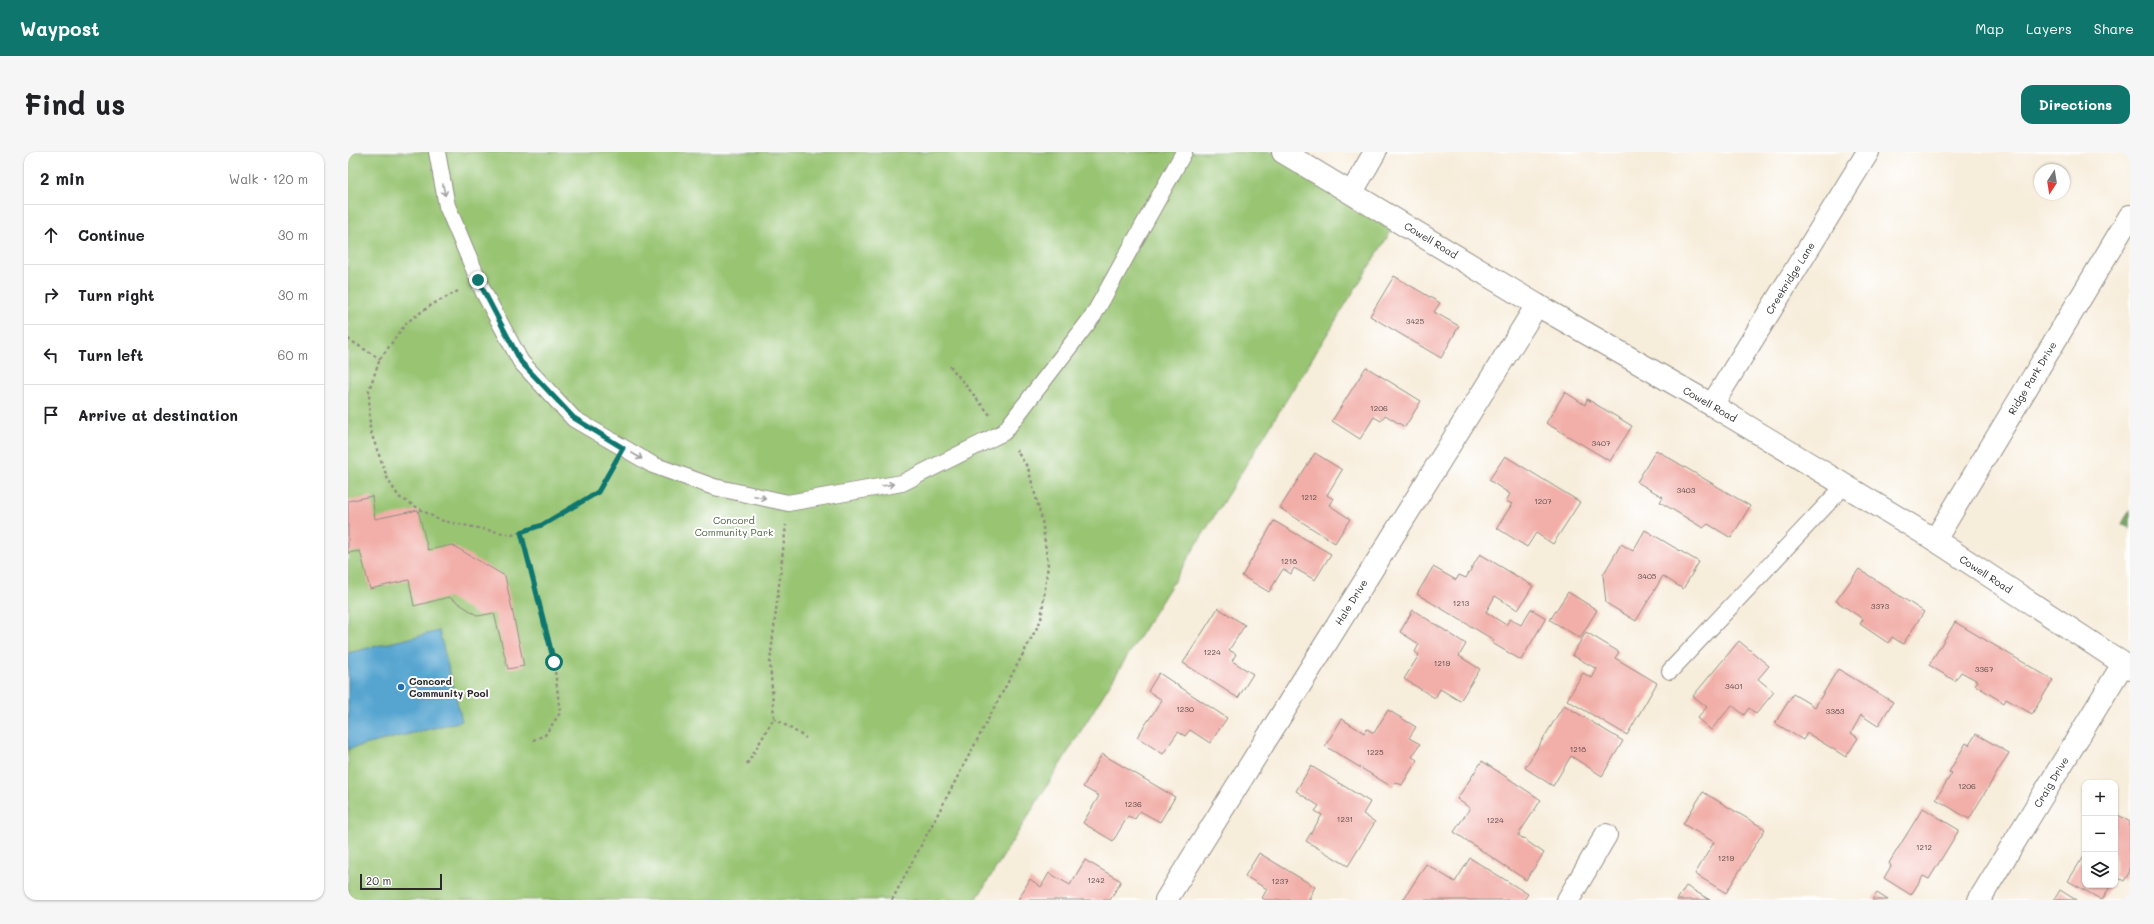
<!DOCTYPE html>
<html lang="en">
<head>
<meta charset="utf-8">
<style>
	body { margin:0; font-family:Mali,sans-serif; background:#f6f6f6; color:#202124 }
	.controls { position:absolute; right:12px; bottom:12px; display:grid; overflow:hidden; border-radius:8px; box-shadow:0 1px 3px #0004 }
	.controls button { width:36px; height:36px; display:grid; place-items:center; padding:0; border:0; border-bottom:1px solid #e0e0e0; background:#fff; color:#202124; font:20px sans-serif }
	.compass { position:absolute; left:1686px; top:12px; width:36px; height:36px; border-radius:50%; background:#fff; box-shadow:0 1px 3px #0004; rotate:192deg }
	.scale { position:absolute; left:12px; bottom:10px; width:82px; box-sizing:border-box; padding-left:4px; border:2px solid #2b2b2b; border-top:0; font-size:11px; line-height:14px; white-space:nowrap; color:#2b2b2b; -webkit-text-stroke:3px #fff; paint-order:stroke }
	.stop { position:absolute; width:12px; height:12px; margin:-9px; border:3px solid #0f766e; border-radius:50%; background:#fff }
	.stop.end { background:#0f766e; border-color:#fff; box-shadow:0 1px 4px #0008 }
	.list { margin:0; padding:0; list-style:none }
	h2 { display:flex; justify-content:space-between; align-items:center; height:52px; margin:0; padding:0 16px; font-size:17px }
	h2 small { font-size:13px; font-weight:400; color:#757577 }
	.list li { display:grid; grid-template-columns:26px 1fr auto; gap:12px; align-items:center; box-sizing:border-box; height:60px; padding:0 16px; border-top:1px solid #e0e0e0 }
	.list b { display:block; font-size:15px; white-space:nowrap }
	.list em { font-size:13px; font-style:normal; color:#757577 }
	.icon { flex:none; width:22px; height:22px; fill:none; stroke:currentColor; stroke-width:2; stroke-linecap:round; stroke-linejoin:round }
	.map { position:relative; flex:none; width:1782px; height:748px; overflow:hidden; border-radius:12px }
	header { display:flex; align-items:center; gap:24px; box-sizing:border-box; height:56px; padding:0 20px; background:#0f766e; color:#fff }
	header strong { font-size:19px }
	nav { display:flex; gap:22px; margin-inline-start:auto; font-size:14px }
	.intro { display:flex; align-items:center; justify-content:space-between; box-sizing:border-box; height:96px; padding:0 24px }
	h1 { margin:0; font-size:28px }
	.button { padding:10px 18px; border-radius:12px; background:#0f766e; color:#fff; font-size:14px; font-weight:700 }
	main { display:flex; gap:24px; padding:0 24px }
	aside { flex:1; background:#fff; border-radius:12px; box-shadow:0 1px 3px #0004 }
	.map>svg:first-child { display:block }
</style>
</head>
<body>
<header>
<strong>Waypost</strong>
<nav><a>Map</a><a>Layers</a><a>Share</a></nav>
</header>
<div class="intro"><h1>Find us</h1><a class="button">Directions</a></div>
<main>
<aside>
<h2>2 min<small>Walk · 120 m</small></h2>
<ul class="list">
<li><svg class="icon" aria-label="ahead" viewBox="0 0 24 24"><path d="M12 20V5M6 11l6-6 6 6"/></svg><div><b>Continue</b></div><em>30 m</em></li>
<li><svg class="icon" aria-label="right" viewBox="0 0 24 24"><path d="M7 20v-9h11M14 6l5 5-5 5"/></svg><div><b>Turn right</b></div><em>30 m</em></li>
<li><svg class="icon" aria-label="left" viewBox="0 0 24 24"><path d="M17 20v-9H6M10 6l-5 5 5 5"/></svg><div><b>Turn left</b></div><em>60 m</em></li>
<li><svg class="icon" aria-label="arrive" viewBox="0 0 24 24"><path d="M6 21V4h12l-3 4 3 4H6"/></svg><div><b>Arrive at destination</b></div></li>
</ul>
</aside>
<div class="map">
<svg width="1782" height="748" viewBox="0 0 1782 748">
	<rect width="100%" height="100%" fill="#fff"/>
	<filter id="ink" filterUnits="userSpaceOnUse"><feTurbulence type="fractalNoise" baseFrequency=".025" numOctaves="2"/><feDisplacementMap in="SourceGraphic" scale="8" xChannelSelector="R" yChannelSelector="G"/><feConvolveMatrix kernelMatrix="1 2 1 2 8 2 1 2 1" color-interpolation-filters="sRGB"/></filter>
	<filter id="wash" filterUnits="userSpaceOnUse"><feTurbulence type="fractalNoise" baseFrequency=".012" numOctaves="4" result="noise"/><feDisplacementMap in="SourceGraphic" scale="16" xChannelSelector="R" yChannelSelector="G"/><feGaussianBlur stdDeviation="0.9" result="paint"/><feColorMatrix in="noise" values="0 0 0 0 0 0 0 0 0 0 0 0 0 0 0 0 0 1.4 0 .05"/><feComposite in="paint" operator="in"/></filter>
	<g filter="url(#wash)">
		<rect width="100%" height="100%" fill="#f7eddb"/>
		<path fill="#99c573" stroke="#62784f" d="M 0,0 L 935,0 L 1050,68 L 628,748 L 0,748 Z"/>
		<path fill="#7aaa65" stroke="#526a48" d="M 1782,357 L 1782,376 L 1774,372 Z"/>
		<path fill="#57a5d0" stroke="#41687e" d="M 91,479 L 114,569 L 0,597 L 0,501 Z"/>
		<g id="blocks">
			<g fill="#f2afa9">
				<path d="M 1046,124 L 1092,151 L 1086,160 L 1111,174 L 1093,206 L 1022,164 Z"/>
				<path d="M 1018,215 L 1073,249 L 1057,275 L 1037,263 L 1033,269 L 1026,265 L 1012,287 L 984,269 Z"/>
				<path d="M 1217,240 L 1237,253 L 1239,247 L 1284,274 L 1262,309 L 1198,271 Z"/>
				<path d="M 1308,298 L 1402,354 L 1383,386 L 1360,372 L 1355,376 L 1312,350 L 1315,345 L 1289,330 Z"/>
				<path d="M 967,301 L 994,318 L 979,343 L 985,347 L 981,353 L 1002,367 L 987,391 L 932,356 Z"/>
				<path d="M 1157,304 L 1232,350 L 1205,392 L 1188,381 L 1179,395 L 1149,376 L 1164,352 L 1158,349 L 1162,342 L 1141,328 Z"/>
				<path d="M 24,344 L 27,367 L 70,358 L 80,398 L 104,393 L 157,424 L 176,514 L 160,517 L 146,461 L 130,464 L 101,445 L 66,454 L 61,428 L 22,437 L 12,399 L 0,401 L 0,349 Z"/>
				<path d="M 926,369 L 983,402 L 967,428 L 946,416 L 943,422 L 935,417 L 921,440 L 894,424 Z"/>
				<path d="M 1297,378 L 1351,410 L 1335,437 L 1315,424 L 1288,469 L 1258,451 L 1255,423 L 1273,392 L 1285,399 Z"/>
				<path d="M 1132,402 L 1185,434 L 1170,458 L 1147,444 L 1138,460 L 1158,473 L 1162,467 L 1173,473 L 1183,457 L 1198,466 L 1173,508 L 1144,491 L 1146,488 L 1069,442 L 1085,415 L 1108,428 L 1111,423 L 1118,426 Z"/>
				<path d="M 1511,417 L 1576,460 L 1555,492 L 1544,485 L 1540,491 L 1512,472 L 1515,467 L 1488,449 Z"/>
				<path d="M 1220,440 L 1249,458 L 1232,486 L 1202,468 Z"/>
				<path d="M 870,456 L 897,473 L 881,498 L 888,502 L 884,509 L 905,522 L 890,546 L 835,511 Z"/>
				<path d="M 1065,458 L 1118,492 L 1111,504 L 1132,517 L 1112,549 L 1092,537 L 1087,546 L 1056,527 L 1071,503 L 1067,500 L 1071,492 L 1052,480 Z"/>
				<path d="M 1607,470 L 1705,528 L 1684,562 L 1658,547 L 1656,551 L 1627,533 L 1630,529 L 1613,520 L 1607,529 L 1581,513 Z"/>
				<path d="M 1238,480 L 1271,500 L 1267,506 L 1309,531 L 1279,583 L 1219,548 L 1235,521 L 1244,526 L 1249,517 L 1224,503 Z"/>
				<path d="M 1391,489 L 1421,514 L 1410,527 L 1426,540 L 1408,562 L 1401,556 L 1396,563 L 1384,553 L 1363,578 L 1349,566 L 1359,555 L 1345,544 Z"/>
				<path d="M 1490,517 L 1545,550 L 1530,574 L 1513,563 L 1503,581 L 1510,586 L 1498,605 L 1459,581 L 1455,588 L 1427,571 L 1445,542 L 1467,555 Z"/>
				<path d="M 811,521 L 879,566 L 862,591 L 842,578 L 837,584 L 830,580 L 815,602 L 789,585 L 814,548 L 800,539 Z"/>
				<path d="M 1216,553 L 1275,589 L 1254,624 L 1223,604 L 1205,634 L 1177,616 Z"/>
				<path d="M 1040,558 L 1068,575 L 1061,586 L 1072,592 L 1064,605 L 1069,608 L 1054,633 L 1047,630 L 1044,635 L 977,594 L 994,567 L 1016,581 L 1019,577 L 1026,581 Z"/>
				<path d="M 1628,582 L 1661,601 L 1621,667 L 1588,647 L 1604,621 L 1601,620 L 1618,591 L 1621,593 Z"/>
				<path d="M 754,602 L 827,645 L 812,670 L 792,659 L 787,667 L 780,664 L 765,689 L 735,671 L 751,644 L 735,635 Z"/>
				<path d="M 1134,609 L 1193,648 L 1170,683 L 1196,701 L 1178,728 L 1106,680 L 1122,656 L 1109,647 Z"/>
				<path d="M 963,614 L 1022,650 L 1015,662 L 1027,670 L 1000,714 L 958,689 L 974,663 L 967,659 L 971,654 L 948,639 Z"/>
				<path d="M 1355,640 L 1417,677 L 1378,741 L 1347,722 L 1366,690 L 1335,672 Z"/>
				<path d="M 1575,656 L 1611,678 L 1581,727 L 1575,724 L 1563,743 L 1536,726 L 1543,714 L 1541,711 Z"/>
				<path d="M 1767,661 L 1782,670 L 1782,719 L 1776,729 L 1767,724 Z"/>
				<path d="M 911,701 L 967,735 L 961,746 L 964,748 L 918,748 L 914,746 L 919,737 L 897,724 Z"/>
				<path d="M 1737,702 L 1737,733 L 1763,733 L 1754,748 L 1720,729 Z"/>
				<path d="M 1122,706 L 1180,742 L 1176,748 L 1055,748 L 1078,712 L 1107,730 Z"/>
				<path d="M 737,708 L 773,729 L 762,748 L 670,748 L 682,727 L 693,735 L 701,721 L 722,733 Z"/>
				<path d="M 1338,734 L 1362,748 L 1329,748 Z"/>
				<path d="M 1712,738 L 1728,748 L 1706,748 Z"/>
				<path d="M 1529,741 L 1540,748 L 1524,748 Z"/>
			</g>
		</g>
	</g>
	<g filter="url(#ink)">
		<use href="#blocks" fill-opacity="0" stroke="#918c83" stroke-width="1"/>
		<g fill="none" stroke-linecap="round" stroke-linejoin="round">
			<defs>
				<g id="service">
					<path d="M 89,0 L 99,54 L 136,141 L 173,210 L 226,267 L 305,313 L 366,335 L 440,351 L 554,331 L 656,280 L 745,164 L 836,0"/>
					<path d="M 1322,519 L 1497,333"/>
				</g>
				<g id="minor">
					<path d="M 1004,40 L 1027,0"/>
					<path d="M 1364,253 L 1520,0"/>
					<path d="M 1587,388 L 1782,64"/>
					<path d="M 818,748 L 1189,153"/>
					<path d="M 1220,748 L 1258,683"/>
					<path d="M 1631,748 L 1775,512"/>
				</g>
				<path id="tertiary" d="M 935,0 L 1189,153 L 1364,253 L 1587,388 L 1782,516"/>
			</defs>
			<use href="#service" stroke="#918c83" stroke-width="18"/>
			<use href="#minor" stroke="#918c83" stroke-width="24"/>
			<use href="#tertiary" stroke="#918c83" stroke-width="24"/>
			<g stroke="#918c83" stroke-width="2.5" stroke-dasharray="3 3" stroke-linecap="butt">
				<path d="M 110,139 L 85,152 L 59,170 L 32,207 L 21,238 L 22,278 L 40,328 L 51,345 L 91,368 L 164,383 L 194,373 L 250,340 L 265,314"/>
				<path d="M 0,187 L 32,207"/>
				<path d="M 602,214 L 642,263"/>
				<path d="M 173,380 L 206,510 L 212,561 L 197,583 L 183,589"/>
				<path d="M 426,566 L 458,586"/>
				<path d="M 399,612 L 426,566 L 422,510 L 438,373"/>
				<path d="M 544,748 L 693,468 L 700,413 L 694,368 L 680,316 L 668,298"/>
			</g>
			<use href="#service" stroke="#fff" stroke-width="16"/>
			<use href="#minor" stroke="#fff" stroke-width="22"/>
			<use href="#tertiary" stroke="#fff" stroke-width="22"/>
		</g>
		<defs><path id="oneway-shaft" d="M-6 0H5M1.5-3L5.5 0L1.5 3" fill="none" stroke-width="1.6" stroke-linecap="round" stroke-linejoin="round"/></defs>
		<g stroke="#a0a0a0">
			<use href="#oneway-shaft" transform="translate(96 38) rotate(79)"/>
			<use href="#oneway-shaft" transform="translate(289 304) rotate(30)"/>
			<use href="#oneway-shaft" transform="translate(540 333) rotate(-10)"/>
			<use href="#oneway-shaft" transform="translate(412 345) rotate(12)"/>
		</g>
	</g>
	<g fill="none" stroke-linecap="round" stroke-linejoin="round" filter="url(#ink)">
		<path stroke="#0f766e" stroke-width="5" d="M 130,128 L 173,210 L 226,266 L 275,296 L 250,340 L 194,373 L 173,380 L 206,510"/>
	</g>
	<circle fill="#1f6fb2" stroke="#fff" stroke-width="1.5" cx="53" cy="535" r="4"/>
	<g text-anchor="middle" stroke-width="4" stroke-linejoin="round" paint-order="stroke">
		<g font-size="8" fill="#5d4c4a">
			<text x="1067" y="172">3425</text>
			<text x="1031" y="259">1206</text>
			<text x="1253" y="294">3407</text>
			<text x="1338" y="341">3403</text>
			<text x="961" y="348">1212</text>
			<text x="1195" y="352">1207</text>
			<text x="941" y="412">1218</text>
			<text x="1299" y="427">3405</text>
			<text x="1113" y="454">1213</text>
			<text x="1532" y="457">3373</text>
			<text x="864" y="503">1224</text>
			<text x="1094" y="514">1219</text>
			<text x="1636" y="520">3367</text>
			<text x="1386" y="537">3401</text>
			<text x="837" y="560">1230</text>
			<text x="1487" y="562">3383</text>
			<text x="1230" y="600">1218</text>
			<text x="1027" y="603">1225</text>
			<text x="1619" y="637">1206</text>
			<text x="785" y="655">1236</text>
			<text x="997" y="670">1231</text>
			<text x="1147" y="671">1224</text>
			<text x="1576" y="698">1212</text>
			<text x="1378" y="709">1219</text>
			<text x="748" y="731">1242</text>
			<text x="932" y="732">1237</text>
		</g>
		<g font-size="10" fill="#2b2b2b" stroke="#fff">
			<text transform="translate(1083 88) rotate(31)" y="4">Cowell Road</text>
			<text transform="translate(1442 126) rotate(-58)" y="4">Creekridge Lane</text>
			<text transform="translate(1684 226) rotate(-59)" y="4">Ridge Park Drive</text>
			<text transform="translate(1362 252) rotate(30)" y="4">Cowell Road</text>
			<text transform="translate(1638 422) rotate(33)" y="4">Cowell Road</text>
			<text transform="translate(1003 450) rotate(-58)" y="4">Hale Drive</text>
			<text transform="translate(1703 630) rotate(-59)" y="4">Craig Drive</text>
		</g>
		<g font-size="10" fill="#526144" stroke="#fff">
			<text x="386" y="372">Concord<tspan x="386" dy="12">Community Park</tspan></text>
		</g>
		<g font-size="10" font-weight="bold" fill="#2b2b2b" stroke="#fff" text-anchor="start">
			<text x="61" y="533">Concord<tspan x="61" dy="12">Community Pool</tspan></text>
		</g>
	</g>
</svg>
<div class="controls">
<button>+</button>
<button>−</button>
<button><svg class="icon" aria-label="layers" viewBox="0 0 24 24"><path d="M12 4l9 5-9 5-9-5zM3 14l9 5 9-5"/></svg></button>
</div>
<svg class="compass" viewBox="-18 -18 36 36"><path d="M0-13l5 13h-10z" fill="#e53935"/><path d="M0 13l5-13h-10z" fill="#757577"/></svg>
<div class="scale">20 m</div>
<div class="stop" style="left:206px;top:510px"></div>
<div class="stop end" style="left:130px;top:128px"></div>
</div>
</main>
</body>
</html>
